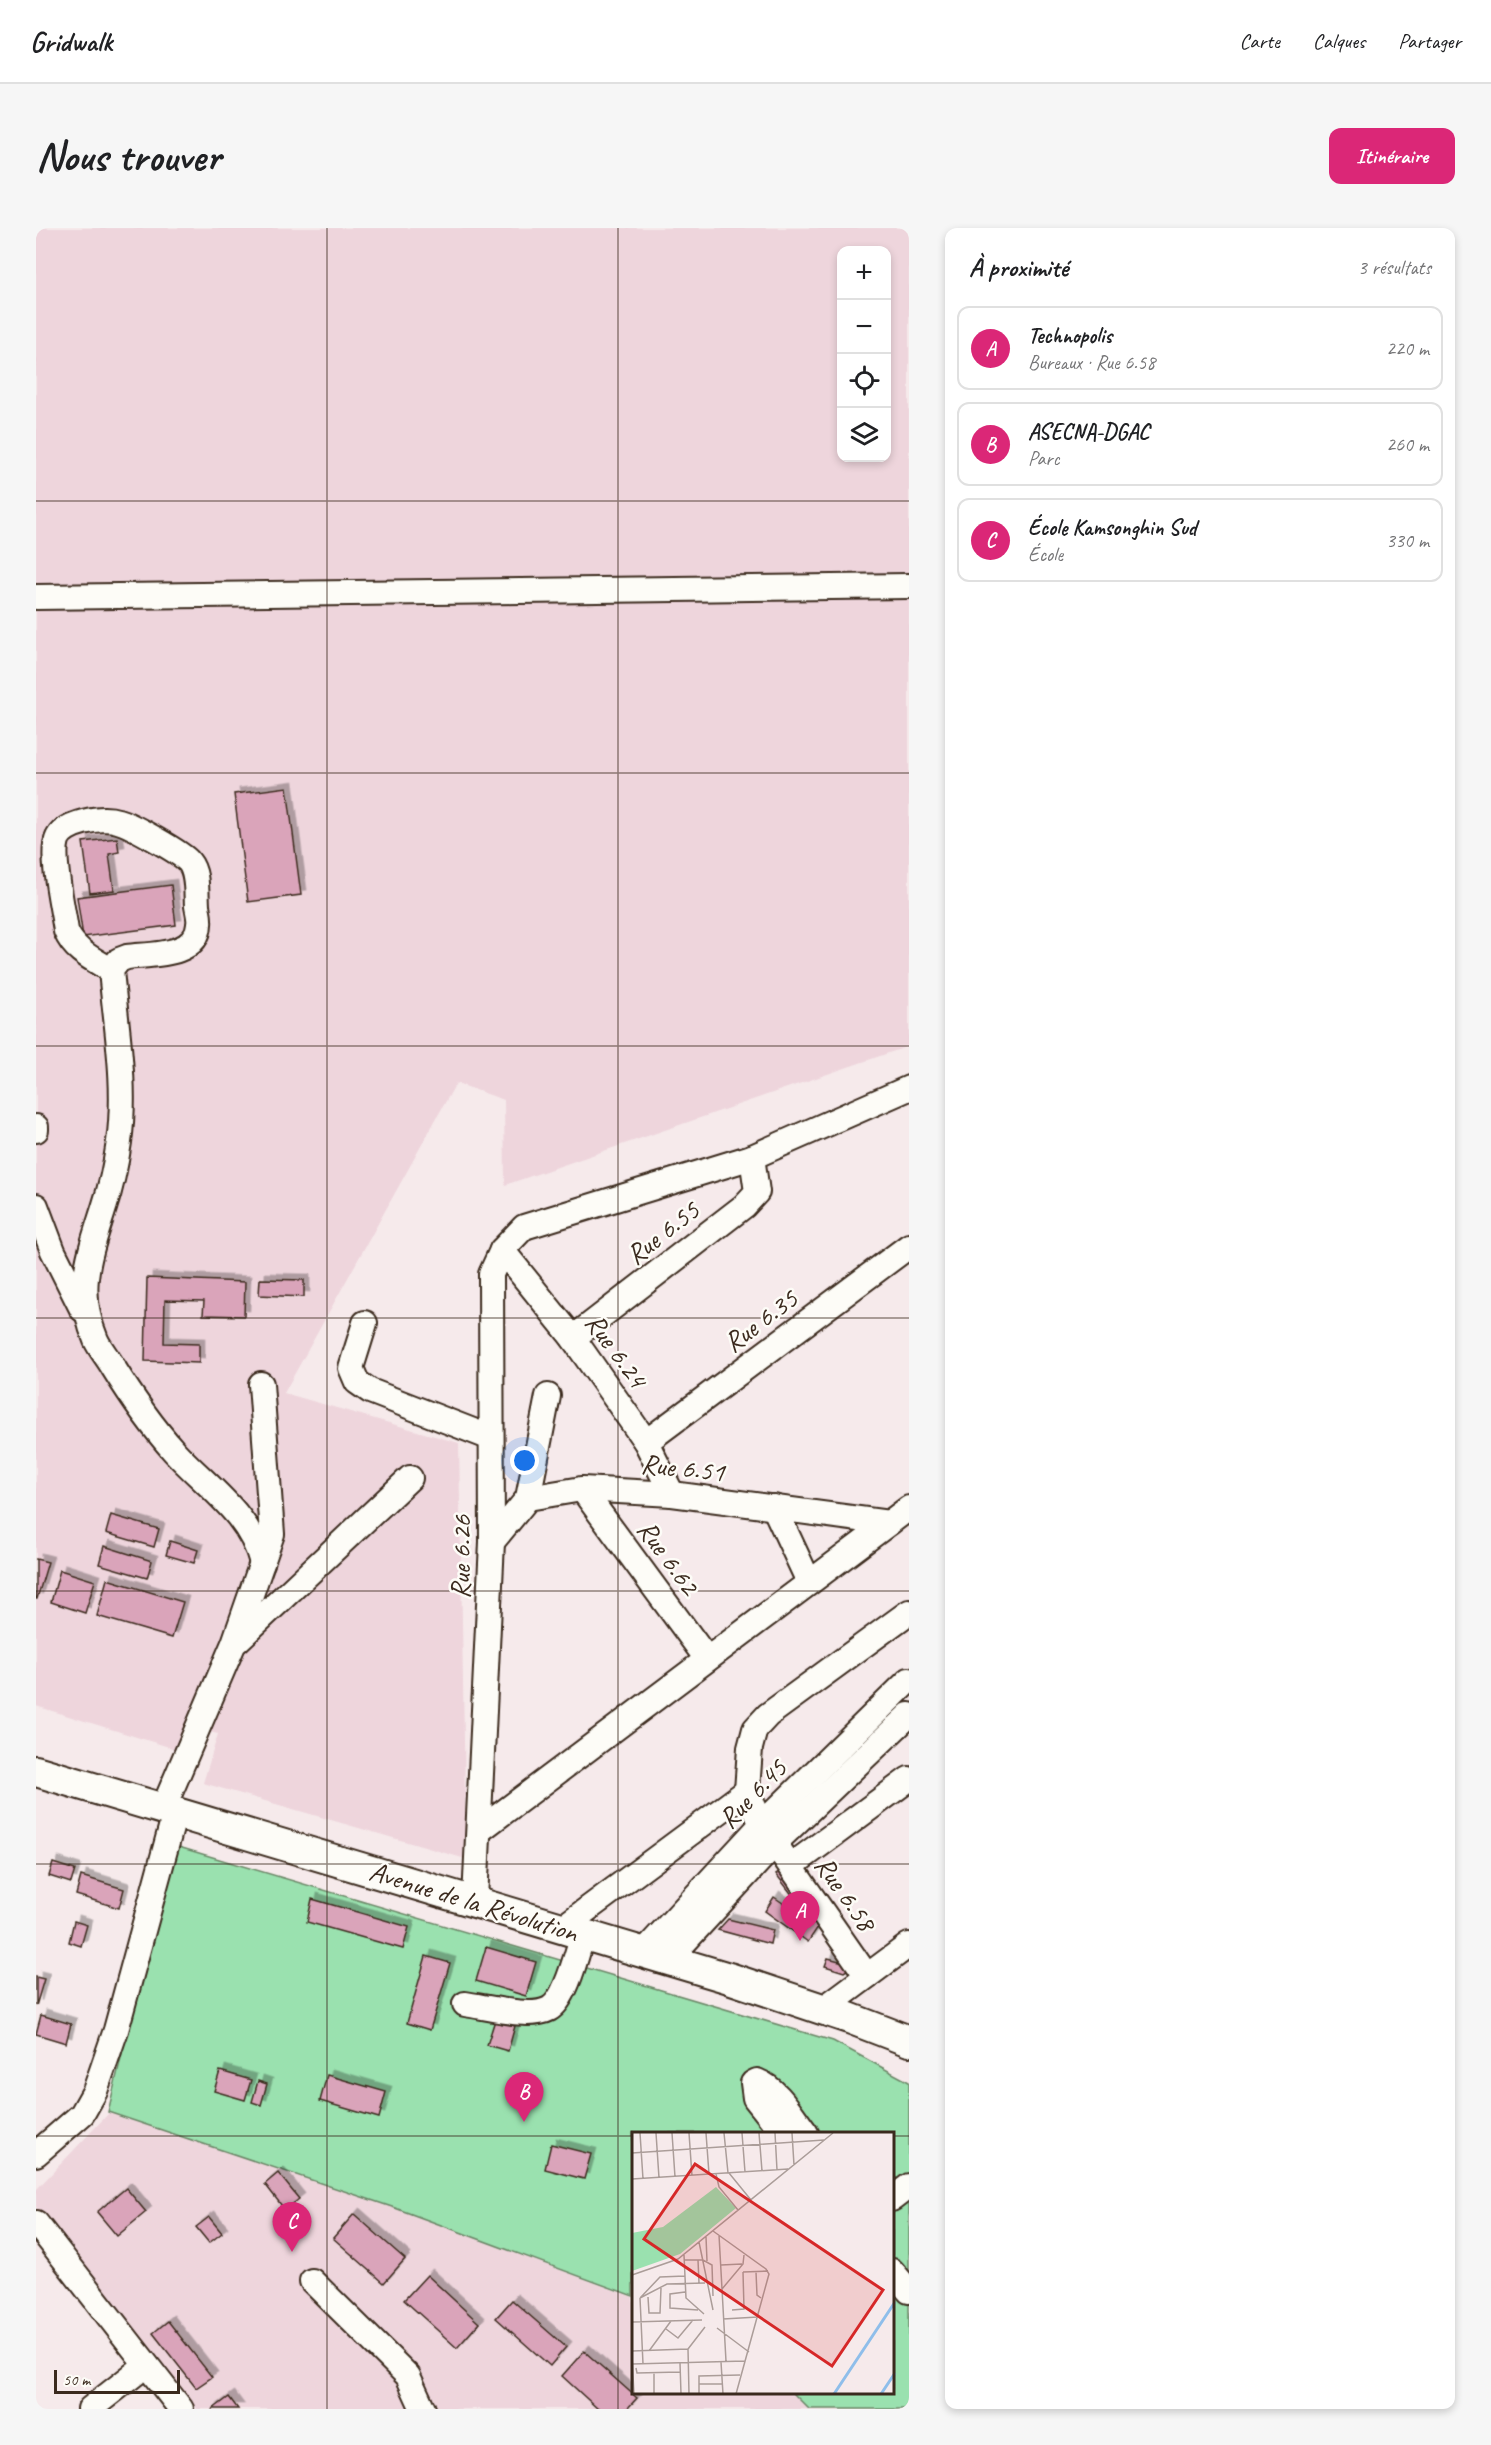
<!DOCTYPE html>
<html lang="fr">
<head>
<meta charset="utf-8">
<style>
	body { margin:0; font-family:Caveat,sans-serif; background:#f6f6f6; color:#202124 }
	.controls { position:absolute; right:18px; top:18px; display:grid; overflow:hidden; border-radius:12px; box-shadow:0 3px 9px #0003 }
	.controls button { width:54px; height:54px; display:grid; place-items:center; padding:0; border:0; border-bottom:2px solid #e0e0e0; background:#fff; color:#202124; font:30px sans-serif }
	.scale { position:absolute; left:18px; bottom:15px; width:126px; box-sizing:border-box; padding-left:6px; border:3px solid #3b2a1e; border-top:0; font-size:16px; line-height:21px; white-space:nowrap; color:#3b2a1e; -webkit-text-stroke:4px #fdfcf7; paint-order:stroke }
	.you { position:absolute; left:489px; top:1233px; width:21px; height:21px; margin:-15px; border:4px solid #fff; border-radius:50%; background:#1a73e8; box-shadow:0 0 0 9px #1a73e833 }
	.badge { display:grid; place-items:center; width:39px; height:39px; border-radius:50%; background:#db2777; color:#fff; font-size:20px; font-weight:700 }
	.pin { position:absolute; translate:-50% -50px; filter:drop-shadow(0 2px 3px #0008) }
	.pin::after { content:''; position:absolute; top:32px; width:21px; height:18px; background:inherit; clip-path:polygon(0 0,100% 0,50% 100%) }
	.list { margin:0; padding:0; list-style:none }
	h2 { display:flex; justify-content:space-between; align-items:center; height:78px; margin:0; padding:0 24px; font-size:26px }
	h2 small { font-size:20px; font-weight:400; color:#757577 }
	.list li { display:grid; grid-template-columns:39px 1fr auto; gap:18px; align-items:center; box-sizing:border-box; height:84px; margin:0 12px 12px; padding:0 12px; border:2px solid #e0e0e0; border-radius:12px }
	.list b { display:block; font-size:22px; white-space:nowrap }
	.list p { margin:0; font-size:20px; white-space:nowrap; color:#757577 }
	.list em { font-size:20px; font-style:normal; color:#757577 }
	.icon { flex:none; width:33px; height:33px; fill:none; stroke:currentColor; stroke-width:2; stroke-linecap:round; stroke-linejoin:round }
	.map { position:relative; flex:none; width:873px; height:2181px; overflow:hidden; border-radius:12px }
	header { display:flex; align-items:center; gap:36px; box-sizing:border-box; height:84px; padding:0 30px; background:#fff; border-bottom:2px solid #e0e0e0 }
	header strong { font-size:28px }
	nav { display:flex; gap:33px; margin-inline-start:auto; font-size:21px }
	.intro { display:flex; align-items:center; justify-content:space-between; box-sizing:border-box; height:144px; padding:0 36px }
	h1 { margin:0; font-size:42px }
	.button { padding:15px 27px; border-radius:12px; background:#db2777; color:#fff; font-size:21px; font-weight:700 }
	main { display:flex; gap:36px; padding:0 36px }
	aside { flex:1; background:#fff; border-radius:12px; box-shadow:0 3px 9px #0003 }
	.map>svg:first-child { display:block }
</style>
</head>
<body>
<header>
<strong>Gridwalk</strong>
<nav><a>Carte</a><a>Calques</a><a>Partager</a></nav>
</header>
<div class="intro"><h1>Nous trouver</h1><a class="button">Itinéraire</a></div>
<main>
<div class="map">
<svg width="873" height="2181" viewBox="0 0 873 2181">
	<defs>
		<filter id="shadow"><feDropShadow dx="5.5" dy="-5.5" stdDeviation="0" flood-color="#0004"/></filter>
	</defs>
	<rect width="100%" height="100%" fill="#f6eaeb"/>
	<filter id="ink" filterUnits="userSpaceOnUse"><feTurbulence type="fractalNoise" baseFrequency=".0167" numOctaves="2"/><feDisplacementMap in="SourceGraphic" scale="12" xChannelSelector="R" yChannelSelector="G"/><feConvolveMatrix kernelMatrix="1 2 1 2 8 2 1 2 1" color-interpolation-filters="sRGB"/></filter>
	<g filter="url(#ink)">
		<g fill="#eed5dc" fill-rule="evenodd">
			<path d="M 0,0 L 873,0 L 873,818 L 469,957 L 468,872 L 420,855 L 248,1165 L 423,1215 L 430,1631 L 167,1555 L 182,1506 L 157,1500 L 146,1523 L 0,1478 ZM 806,22 L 850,22 L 850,230 L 806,230 Z"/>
			<path d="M 74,1884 L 357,1979 L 597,2069 L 597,2164 L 759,2165 L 774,2181 L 161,2181 L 0,1979 L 0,1962 Z"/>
		</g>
		<path fill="#9ae1af" stroke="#6a8666" stroke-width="1.5" d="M 136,1617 L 797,1813 L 873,1854 L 873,2181 L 773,2181 L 757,2165 L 856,2164 L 856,1905 L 597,1905 L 597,2068 L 359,1980 L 72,1884 Z"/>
		<g fill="#daa4ba" stroke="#3b2a1e" stroke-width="1.5" filter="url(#shadow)">
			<path d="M 251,559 L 265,667 L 212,674 L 198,566 Z"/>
			<path d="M 81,610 L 83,624 L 73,626 L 78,662 L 54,665 L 47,614 Z"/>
			<path d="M 135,657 L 140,697 L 47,709 L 41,669 Z"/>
			<path d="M 111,1050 L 209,1054 L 208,1088 L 167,1087 L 168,1073 L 129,1072 L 128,1115 L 163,1116 L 163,1135 L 109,1133 Z"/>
			<path d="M 224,1051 L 268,1052 L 268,1069 L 223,1067 Z"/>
			<path d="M 75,1287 L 123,1301 L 118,1319 L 70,1305 Z"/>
			<path d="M 134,1313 L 162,1322 L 158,1335 L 130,1327 Z"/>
			<path d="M 68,1318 L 116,1333 L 111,1350 L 63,1336 Z"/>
			<path d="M 0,1331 L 12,1334 L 1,1371 L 0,1371 Z"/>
			<path d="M 24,1342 L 59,1353 L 49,1385 L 15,1374 Z"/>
			<path d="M 71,1351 L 147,1374 L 136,1410 L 61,1388 Z"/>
			<path d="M 17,1635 L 39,1642 L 35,1655 L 13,1648 Z"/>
			<path d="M 747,1641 L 778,1681 L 771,1686 L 740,1646 Z"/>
			<path d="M 45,1648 L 88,1661 L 83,1680 L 40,1667 Z"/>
			<path d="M 738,1669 L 782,1699 L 772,1714 L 729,1683 Z"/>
			<path d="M 276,1671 L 373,1699 L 367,1721 L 271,1694 Z"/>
			<path d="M 692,1691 L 737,1702 L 734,1716 L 682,1702 Z"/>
			<path d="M 38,1693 L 51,1697 L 45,1718 L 33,1714 Z"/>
			<path d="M 450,1719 L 500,1734 L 490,1768 L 440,1753 Z"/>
			<path d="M 390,1728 L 414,1735 L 394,1802 L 371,1795 Z"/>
			<path d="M 792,1730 L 819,1737 L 808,1744 L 789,1738 Z"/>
			<path d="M 0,1749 L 8,1751 L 0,1778 Z"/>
			<path d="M 5,1787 L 35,1796 L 30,1815 L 0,1806 Z"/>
			<path d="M 459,1792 L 479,1798 L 472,1823 L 451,1817 Z"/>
			<path d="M 184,1843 L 215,1852 L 209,1872 L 178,1863 Z"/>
			<path d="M 291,1847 L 350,1864 L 343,1890 L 284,1873 Z"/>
			<path d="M 222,1853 L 231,1856 L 225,1877 L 216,1874 Z"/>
			<path d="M 515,1916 L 555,1926 L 548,1951 L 509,1941 Z"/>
			<path d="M 242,1945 L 263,1971 L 249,1982 L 229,1956 Z"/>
			<path d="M 90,1960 L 110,1984 L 81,2008 L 61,1984 Z"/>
			<path d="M 318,1986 L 369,2031 L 348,2055 L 297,2010 Z"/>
			<path d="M 173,1989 L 186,2005 L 173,2015 L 160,1999 Z"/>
			<path d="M 391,2047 L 443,2095 L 421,2120 L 368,2072 Z"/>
			<path d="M 476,2072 L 530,2119 L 514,2138 L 460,2090 Z"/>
			<path d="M 132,2093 L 176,2149 L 160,2160 L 117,2105 Z"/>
			<path d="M 548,2123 L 601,2170 L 591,2181 L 562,2181 L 526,2148 Z"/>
			<path d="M 193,2169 L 202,2181 L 177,2181 Z"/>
		</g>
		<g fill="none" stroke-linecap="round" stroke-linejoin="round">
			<defs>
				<g id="minor">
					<path d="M 0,369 L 873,358"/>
					<path d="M 75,742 L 83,732 L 91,729 C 114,726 162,729 163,696 C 164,691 162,684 161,678 C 160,664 162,645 153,634 C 146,625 94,596 82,593 C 66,588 27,594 21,612 C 15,631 27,681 30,703 C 38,723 57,731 75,742 C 80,799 91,857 83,914 C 80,935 75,959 68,980 C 53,1028 39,1062 60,1112 C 64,1121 72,1130 77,1139 C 95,1168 115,1197 138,1223 C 171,1259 214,1286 226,1335"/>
					<path d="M 0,899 L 0,902"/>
					<path d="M 0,978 L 17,1023 L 46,1081"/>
					<path d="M 466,1022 L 537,1110 L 610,1214 L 636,1266"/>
					<path d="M 329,1095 L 315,1140 L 321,1154 L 334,1163 L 455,1210"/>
					<path d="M 537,1110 L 708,978 L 721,964 L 716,929"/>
					<path d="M 610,1214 L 873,1018"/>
					<path d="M 546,1261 L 671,1431"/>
					<path d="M 492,1270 L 512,1168"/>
					<path d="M 738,1279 L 773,1354"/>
					<path d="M 456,1314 L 492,1270 L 546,1261 L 636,1266 L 853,1295"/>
					<path d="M 202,1412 L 374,1250"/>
					<path d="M 127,1581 L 198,1415 L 236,1306 L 225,1156"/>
					<path d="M 444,1602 L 873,1280"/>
					<path d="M 755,1638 L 873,1551"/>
					<path d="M 439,1672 L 456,1314 L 455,1046 L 466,1022 L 488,999 L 716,929 L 873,860"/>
					<path d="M 526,1700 L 711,1563"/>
					<path d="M 607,1725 L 728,1594 L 873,1452"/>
					<path d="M 632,1732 L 746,1608 L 873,1487"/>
					<path d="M 831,1748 L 726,1597 L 711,1563 L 714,1520 L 719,1501 L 732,1487 L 873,1384"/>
					<path d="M 429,1776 C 451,1779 494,1791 513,1781 C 530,1772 541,1725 547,1706"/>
					<path d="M 787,1781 L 873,1717"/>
					<path d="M 747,1905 L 719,1870 L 717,1855 L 721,1853 C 742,1861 756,1887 770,1905"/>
					<path d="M 0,1926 L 46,1886 L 59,1863 L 80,1802 L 139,1585"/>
					<path d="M 856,1971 L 873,1958"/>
					<path d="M 0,1995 L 145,2181"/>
					<path d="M 856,2043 L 873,2063"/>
					<path d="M 276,2053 L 372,2148 L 387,2181"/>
					<path d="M 54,2181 L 110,2137"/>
				</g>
				<path id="major" d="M 0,1543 L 693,1750 L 813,1790 L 873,1813"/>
			</defs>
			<use href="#minor" stroke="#3b2a1e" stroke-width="28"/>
			<use href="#major" stroke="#3b2a1e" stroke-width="34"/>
			<use href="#minor" stroke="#fdfcf7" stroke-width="24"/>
			<use href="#major" stroke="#fdfcf7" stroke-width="30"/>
		</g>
	</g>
	<path fill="none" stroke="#3b2a1e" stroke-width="1.5" stroke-opacity="0.55" d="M 291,0 L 291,2181M 582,0 L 582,2181M 0,273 L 873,273M 0,545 L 873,545M 0,818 L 873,818M 0,1090 L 873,1090M 0,1363 L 873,1363M 0,1636 L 873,1636M 0,1908 L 597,1908M 856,1908 L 873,1908"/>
	<g text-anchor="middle" stroke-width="5" stroke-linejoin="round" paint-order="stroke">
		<g font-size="28" fill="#3b2a1e" stroke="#fdfcf7">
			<text transform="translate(626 1004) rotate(-38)" y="10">Rue 6.55</text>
			<text transform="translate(724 1092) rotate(-37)" y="10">Rue 6.35</text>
			<text transform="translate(581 1122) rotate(54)" y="10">Rue 6.24</text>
			<text transform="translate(647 1239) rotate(6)" y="10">Rue 6.51</text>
			<text transform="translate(424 1329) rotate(-89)" y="10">Rue 6.26</text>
			<text transform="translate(633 1329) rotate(54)" y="10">Rue 6.62</text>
			<text transform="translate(716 1565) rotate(-46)" y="10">Rue 6.45</text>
			<text transform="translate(810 1665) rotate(55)" y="10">Rue 6.58</text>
			<text transform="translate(438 1673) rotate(17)" y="10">Avenue de la Révolution</text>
		</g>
	</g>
	<g transform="translate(596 1904)">
		<rect width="262" height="262" fill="#f6eaeb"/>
		<path d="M 84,55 L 104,76 L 48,122 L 0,139 L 0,101 L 31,95 Z" fill="#9ae1af"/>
		<path fill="none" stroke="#8fbeea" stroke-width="3" d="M 202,262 L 263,170M 249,262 L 263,241"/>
		<path fill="none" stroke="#ab9d99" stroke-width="1.5" d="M 8,1 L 11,47M 24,1 L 27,46M 40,1 L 43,45M 57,1 L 60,44M 74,1 L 77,42M 92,1 L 96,41M 110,1 L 113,40M 127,1 L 130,39M 143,1 L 145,38M 160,1 L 162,33M 0,21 L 192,8M 97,41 L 119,68M 84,42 L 87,55 L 106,78M 0,47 L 156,37M 81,99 L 134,137 L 137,142 L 104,262M 87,103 L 94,229M 74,105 L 75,129M 67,110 L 81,178M 52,123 L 54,166 L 72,182M 52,128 L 71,128 L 80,133 L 81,164M 66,128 L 67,151M 89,133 L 110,132M 111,140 L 136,139M 124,140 L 125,163 L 129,166M 0,143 L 46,127 L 201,1M 90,157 L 111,132 L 112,123M 53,160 L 38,162 L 38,176 L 66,178M 16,165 L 17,181 L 28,181 L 29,156M 8,166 L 35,152 L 73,151M 8,166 L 11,232M 8,166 L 28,145 L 53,144M 100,178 L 112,177 L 111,140M 91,187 L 126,185M 0,190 L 70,188M 85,196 L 117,220M 34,197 L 46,206 L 61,188M 56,217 L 57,262M 56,217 L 73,195M 0,219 L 56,217M 17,219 L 39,189M 0,224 L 2,262M 89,230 L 91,262M 48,231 L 49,262M 0,232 L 113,229M 4,236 L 5,241 L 48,240M 67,252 L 90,252M 22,262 L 22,241M 67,262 L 67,244 L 108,243"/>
		<path fill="#d62828" fill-opacity="0.15" stroke="#d62828" stroke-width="3" d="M 63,32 L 251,158 L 200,234 L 12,107 Z"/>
		<rect width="262" height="262" fill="none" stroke="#3b2a1e" stroke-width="3"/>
	</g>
</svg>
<div class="controls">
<button>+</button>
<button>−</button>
<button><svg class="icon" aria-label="locate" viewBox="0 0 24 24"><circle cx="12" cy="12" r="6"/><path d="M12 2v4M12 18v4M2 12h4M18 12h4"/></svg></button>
<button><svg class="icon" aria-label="layers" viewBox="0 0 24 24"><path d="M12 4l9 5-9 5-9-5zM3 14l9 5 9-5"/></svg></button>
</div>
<div class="scale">50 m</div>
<div class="you"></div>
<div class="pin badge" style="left:764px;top:1713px">A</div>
<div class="pin badge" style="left:488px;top:1894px">B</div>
<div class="pin badge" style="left:256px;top:2024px">C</div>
</div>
<aside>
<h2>À proximité<small>3 résultats</small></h2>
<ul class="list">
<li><span class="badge">A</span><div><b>Technopolis</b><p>Bureaux · Rue 6.58</p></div><em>220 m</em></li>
<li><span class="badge">B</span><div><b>ASECNA-DGAC</b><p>Parc</p></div><em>260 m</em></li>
<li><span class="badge">C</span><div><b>École Kamsonghin Sud</b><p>École</p></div><em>330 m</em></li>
</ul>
</aside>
</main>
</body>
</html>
